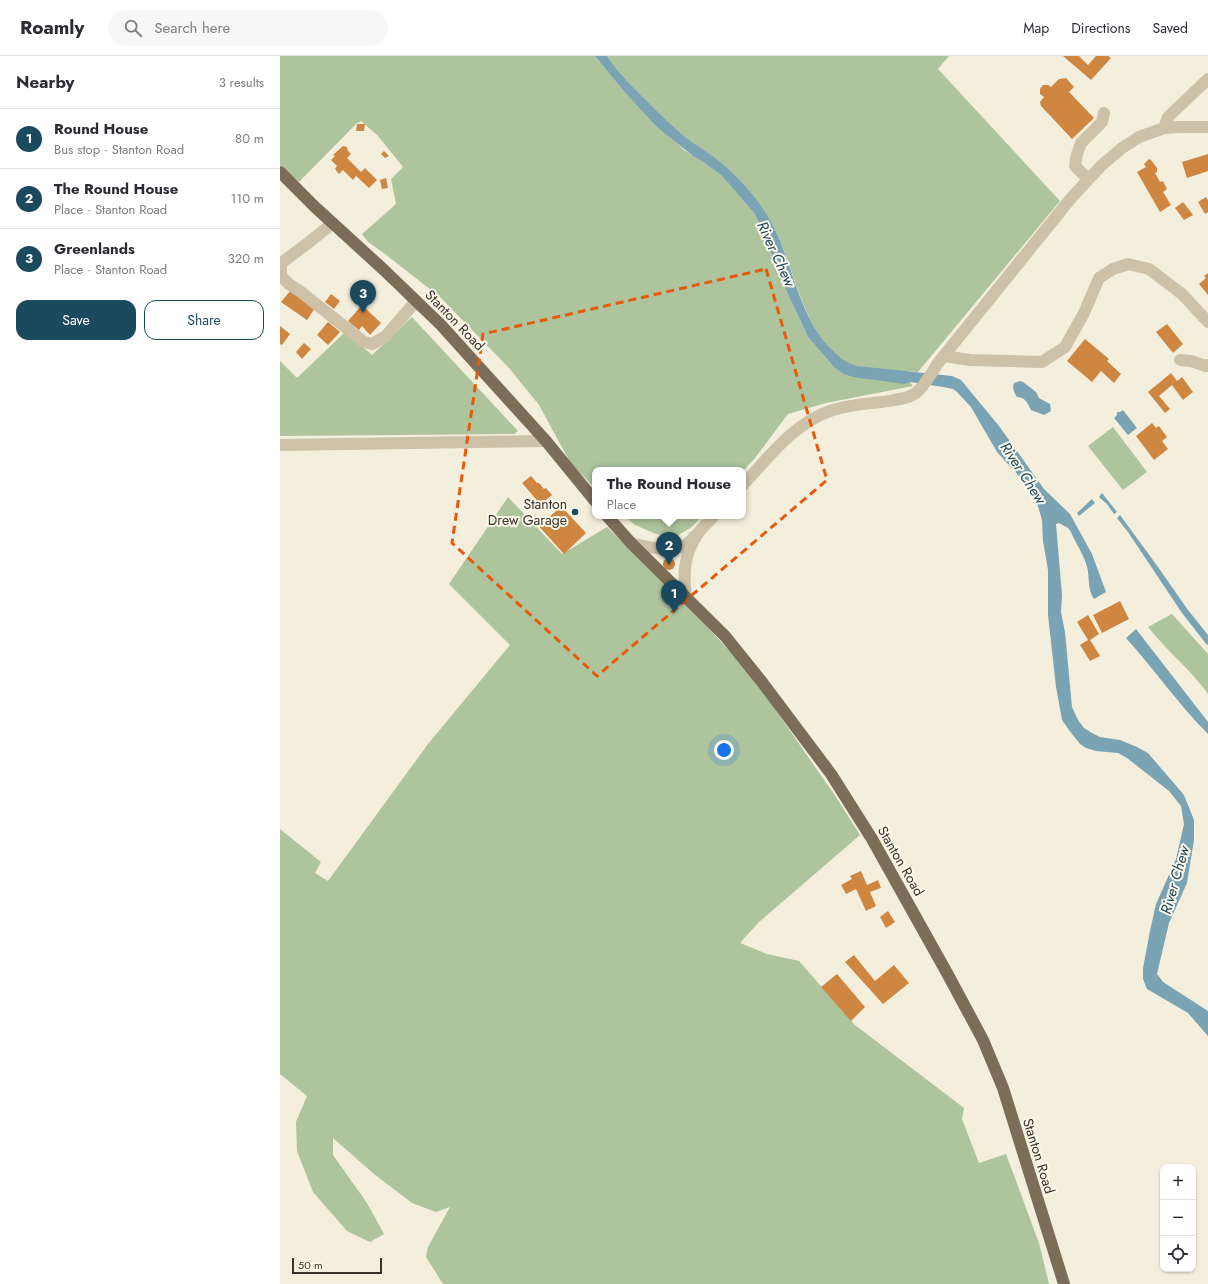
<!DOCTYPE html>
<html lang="en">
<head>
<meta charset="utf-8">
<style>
	body { margin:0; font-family:Jost,sans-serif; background:#f7f7f7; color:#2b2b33 }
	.controls { position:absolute; right:12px; bottom:12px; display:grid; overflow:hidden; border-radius:8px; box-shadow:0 1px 3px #0004 }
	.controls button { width:36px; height:36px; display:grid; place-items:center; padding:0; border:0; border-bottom:1px solid #e1e1e2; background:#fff; color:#2b2b33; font:20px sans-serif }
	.scale { position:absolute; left:12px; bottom:10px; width:90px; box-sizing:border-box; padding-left:4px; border:2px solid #393229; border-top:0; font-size:11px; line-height:14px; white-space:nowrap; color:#393229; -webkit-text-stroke:3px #fbf7ea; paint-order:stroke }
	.you { position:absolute; left:444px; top:694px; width:14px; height:14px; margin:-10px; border:3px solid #fff; border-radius:50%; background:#1a73e8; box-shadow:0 0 0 6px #1a73e833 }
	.badge { display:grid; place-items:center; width:26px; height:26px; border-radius:50%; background:#1b495e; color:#fff; font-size:13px; font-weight:700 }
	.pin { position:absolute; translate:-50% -33px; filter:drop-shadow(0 1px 2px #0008) }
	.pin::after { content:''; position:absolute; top:21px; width:14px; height:12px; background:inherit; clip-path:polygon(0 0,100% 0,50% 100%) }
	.popup { position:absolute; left:312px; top:411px; width:154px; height:52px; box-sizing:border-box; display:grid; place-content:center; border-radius:8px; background:#fff; filter:drop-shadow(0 1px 3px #0005); font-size:13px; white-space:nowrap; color:#7c7c81 }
	.popup b { font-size:15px; color:#2b2b33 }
	.popup::after { content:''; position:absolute; left:50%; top:100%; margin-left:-8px; border:8px solid transparent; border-top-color:#fff }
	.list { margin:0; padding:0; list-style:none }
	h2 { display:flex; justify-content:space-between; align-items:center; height:52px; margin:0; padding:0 16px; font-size:17px }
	h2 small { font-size:13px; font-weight:400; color:#7c7c81 }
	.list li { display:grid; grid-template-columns:26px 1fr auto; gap:12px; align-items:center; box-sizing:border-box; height:60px; padding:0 16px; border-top:1px solid #e1e1e2 }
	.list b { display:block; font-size:15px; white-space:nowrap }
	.list p { margin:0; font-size:13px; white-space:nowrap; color:#7c7c81 }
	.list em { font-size:13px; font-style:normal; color:#7c7c81 }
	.actions { display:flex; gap:8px; padding:12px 16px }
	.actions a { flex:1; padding:9px 0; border:1px solid #1b495e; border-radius:12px; text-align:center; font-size:14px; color:#1b495e }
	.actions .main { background:#1b495e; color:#fff }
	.icon { flex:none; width:22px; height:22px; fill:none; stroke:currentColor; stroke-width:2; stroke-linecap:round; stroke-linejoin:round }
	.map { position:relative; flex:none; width:928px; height:1228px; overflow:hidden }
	header { display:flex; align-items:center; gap:24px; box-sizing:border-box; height:56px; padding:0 20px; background:#fff; border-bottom:1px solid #e1e1e2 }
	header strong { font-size:19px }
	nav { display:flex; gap:22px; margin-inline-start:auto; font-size:14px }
	.search { width:280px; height:36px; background:#f7f7f7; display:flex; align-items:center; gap:10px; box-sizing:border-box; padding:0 14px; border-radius:22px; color:#7c7c81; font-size:15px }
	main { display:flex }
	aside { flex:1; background:#fff }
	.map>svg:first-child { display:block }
</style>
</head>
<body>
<header>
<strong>Roamly</strong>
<div class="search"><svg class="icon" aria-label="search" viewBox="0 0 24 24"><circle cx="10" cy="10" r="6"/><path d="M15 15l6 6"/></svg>Search here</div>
<nav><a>Map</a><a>Directions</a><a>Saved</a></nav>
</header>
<main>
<aside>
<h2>Nearby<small>3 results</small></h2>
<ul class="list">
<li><span class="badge">1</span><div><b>Round House</b><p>Bus stop · Stanton Road</p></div><em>80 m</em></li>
<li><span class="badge">2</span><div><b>The Round House</b><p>Place · Stanton Road</p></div><em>110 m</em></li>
<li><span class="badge">3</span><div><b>Greenlands</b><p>Place · Stanton Road</p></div><em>320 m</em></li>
</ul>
<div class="actions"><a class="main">Save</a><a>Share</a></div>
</aside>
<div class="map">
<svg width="928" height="1228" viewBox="0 0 928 1228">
	<rect width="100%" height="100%" fill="#f4efdd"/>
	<g fill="#adc49c">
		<path d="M 0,0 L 315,0 L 342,33 L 404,94 L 413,100 L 422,105 L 442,120 L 474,157 L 485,178 L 498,217 L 528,281 L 554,311 L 630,326 L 633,330 L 546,347 L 508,358 L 475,402 L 463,415 L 315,414 L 315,432 L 291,408 L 259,349 L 229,312 L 161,242 L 105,198 L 88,186 L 82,178 L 116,148 L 111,123 L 123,111 L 98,80 L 81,65 L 76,68 L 19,126 L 0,109 Z"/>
		<path d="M 327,0 L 669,0 L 658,13 L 780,145 L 638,316 C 620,315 576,315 563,305 C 515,266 516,202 484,154 C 471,134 453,115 434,101 C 425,94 414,88 404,80 C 392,71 380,58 369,47 C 354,32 339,18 327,0 Z"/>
		<path d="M 132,261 L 238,375 L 234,378 L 0,380 L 0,305 L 17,322 L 65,276 L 92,299 Z"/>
		<path d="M 833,371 L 867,416 L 843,434 L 808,390 Z"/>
		<path d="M 228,441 L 282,498 L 327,471 L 423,566 L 472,620 L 556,741 L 580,779 L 479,866 L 460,887 L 487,898 L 519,905 L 575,969 L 684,1052 L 682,1063 L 699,1107 L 726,1098 L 759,1187 L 769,1228 L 163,1228 L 146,1201 L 148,1191 L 170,1151 L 156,1156 L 132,1147 L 94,1118 L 53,1082 L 53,1099 L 87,1147 L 104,1178 L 90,1186 L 67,1175 L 33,1136 L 17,1095 L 16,1066 L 27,1040 L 0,1018 L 0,773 L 41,806 L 35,817 L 48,825 L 148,688 L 230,589 L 169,528 Z"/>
		<path d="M 344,460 L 422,460 L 412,471 L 395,481 L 376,478 L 355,469 Z"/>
		<path d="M 892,558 L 928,598 L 928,638 C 911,614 887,595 868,571 Z"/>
	</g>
	<g fill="#7aa3b3">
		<path d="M 315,0 L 327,0 C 339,18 354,32 369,47 C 380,58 392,70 404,80 C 414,88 425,94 434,101 C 453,115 471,134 484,154 C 513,197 514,256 552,294 C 560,302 566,307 577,310 L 672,320 L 681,324 L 719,370 L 764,433 L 790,458 L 812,498 L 826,536 L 814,543 C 807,533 810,522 807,511 C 804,499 796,488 791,476 L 788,472 L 779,467 L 776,468 L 782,539 L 781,556 L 785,576 L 792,651 L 798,664 L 804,672 L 812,677 L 820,681 L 840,684 L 857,691 L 868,697 L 904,739 L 914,764 L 914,784 L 907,827 L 889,867 L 877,918 L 883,926 L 928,955 L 928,980 L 908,957 L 867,933 L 863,923 L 863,912 L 870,875 L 876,848 L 896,803 L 904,768 L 901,750 L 889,735 L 847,702 L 838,697 L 816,695 L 806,692 L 800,688 L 789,674 L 782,664 L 776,631 L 768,559 L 768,514 L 763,485 L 762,464 L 755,440 L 747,429 L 717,396 L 691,351 L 677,336 L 673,333 L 663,331 L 630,326 L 625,328 L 573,321 L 564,318 L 554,311 L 528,281 L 498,217 L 485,178 L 474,157 L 442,120 L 422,105 L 413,100 L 377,71 L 342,33 Z"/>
		<path d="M 740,325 L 743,326 L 756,336 L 759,342 L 770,348 L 771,355 L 764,359 L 751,354 C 747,346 746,342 737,341 C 734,336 732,332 734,327 Z"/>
		<path d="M 843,354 L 857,372 L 848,379 L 834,362 L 837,359 L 837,356 L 840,356 Z"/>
		<path d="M 822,437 L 837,456 L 834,458 L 827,448 L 819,441 Z"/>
		<path d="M 812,443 L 815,447 L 799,460 L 797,457 Z"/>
		<path d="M 840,459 L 878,511 L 908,554 L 928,579 L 928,588 L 927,589 L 902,557 L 848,476 L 837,462 Z"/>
		<path d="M 856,573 L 928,666 L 928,678 C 898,648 874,613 846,582 Z"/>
	</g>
	<g fill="#ce8641">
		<path d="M 783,0 L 799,0 L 808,9 L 816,0 L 828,0 L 831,2 L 811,24 Z"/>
		<path d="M 786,22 L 794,31 L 789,36 L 814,62 L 792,83 L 761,50 L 760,46 L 764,41 L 760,38 L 760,33 L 763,29 L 768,29 L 771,31 L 779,23 Z"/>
		<path d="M 77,68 L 85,68 L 84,75 L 76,75 Z"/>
		<path d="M 63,90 L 67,91 L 68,95 L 71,98 L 67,102 L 81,116 L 85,112 L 97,124 L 89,132 L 76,120 L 73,124 L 63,114 L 59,118 L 55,113 L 57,110 L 51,104 L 55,100 L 53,99 Z"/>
		<path d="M 104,95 L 109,100 L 105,102 L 101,98 Z"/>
		<path d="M 928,98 L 928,115 L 907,122 L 902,106 Z"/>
		<path d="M 869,103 L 871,104 L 877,112 L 877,116 L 875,117 L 880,126 L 883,125 L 887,133 L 883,136 L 891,149 L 880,156 L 857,116 L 866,111 L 864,108 Z"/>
		<path d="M 106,122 L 108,132 L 102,133 L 100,124 Z"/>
		<path d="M 926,141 L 928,144 L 928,156 L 925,158 L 918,146 Z"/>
		<path d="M 903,146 L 913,159 L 904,164 L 895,152 Z"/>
		<path d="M 928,217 L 928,239 L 919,228 L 926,222 L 924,220 Z"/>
		<path d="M 10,235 L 35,252 L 27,264 L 1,246 Z"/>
		<path d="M 51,238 L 60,245 L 54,253 L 45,246 Z"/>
		<path d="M 82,249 L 101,267 L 90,279 L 82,270 L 79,274 L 68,265 Z"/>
		<path d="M 48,266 L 60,276 L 48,289 L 37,279 Z"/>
		<path d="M 887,268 L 903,288 L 893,297 L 876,276 Z"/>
		<path d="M 0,270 L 10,278 L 2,289 L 0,288 Z"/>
		<path d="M 805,283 L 829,303 L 827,305 L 841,318 L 834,327 L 821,315 L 812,326 L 787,305 Z"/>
		<path d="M 24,287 L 31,293 L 22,303 L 16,296 Z"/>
		<path d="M 891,317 L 897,325 L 902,321 L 913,336 L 903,344 L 892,329 L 879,340 L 890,353 L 885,357 L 868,336 Z"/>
		<path d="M 872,367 L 876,372 L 879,370 L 887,381 L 882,385 L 888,393 L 874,404 L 856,380 Z"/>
		<path d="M 251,420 L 257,427 L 259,427 L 264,433 L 266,432 L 272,439 L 266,444 L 268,446 L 265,448 L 263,446 L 260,448 L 242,427 Z"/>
		<path d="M 279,448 L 306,477 L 284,498 L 255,466 L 260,461 L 264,466 L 276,455 L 274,452 Z"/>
		<circle cx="389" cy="508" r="6"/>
		<path d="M 840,545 L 849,563 L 822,577 L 813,559 Z"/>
		<path d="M 808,559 L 819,578 L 810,584 L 820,600 L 810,605 L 800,589 L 808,584 L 797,566 Z"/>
		<path d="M 581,815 L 587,829 L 598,824 L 601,832 L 590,836 L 596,850 L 586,855 L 576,833 L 566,838 L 561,829 L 572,823 L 570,820 Z"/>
		<path d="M 608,855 L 615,866 L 606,872 L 600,861 Z"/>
		<path d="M 574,899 L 595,925 L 614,909 L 629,927 L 603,948 L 565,906 Z"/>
		<path d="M 557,918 L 585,951 L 571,965 L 541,931 Z"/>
	</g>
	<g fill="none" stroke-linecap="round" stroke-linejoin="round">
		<g stroke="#cdc2a8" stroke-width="12">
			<path d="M 884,72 L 900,71 L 928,71"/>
			<path d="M 808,123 L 795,110 L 797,98 L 801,87 L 822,66 L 824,57"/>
			<path d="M 1,207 L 1,220 L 9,228 L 21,236 L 84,286 L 92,288 L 106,280 L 136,245"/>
			<path d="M 0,208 L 28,187 L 53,167"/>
			<path d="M 664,300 L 690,304 L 762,306 L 785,291 L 804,257 L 819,222 L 833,213 L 848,208 L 869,213 L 902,238 L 928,266"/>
			<path d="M 900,304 L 911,305 L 926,310 L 928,309"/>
			<path d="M 0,389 L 266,385"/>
			<path d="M 463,429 C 489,401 513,368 550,355 C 566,349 585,348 601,346 C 613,344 626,344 636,337 C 644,331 653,315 658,307 L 792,141 L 822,109 L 842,92 L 859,81 L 884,72 L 888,61 L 928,23"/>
			<path d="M 351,487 C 367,491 390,497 405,489 C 409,487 412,483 415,480"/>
			<path d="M 406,540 C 403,517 404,499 417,479 C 421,472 429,466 434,460"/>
		</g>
		<g stroke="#7c6d59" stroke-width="12">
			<path d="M 0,116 L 35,151 L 104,214 L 161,269 L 266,385 L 315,445"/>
			<path d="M 327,460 L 351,487 L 445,580 L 482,626 L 551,718 L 592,783 L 667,917 L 703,984 L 723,1032 L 784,1228"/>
		</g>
	</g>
	<path fill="none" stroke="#e8590c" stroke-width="3" stroke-dasharray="8 5" stroke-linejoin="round" d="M 486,213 L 547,424 L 317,620 L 172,487 L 203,278 Z"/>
	<circle fill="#1b495e" stroke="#fbf7ea" stroke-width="1.5" cx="295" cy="456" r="4"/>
	<g text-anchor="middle" stroke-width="4" stroke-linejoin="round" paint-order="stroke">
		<g font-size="14" fill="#393229" stroke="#fbf7ea">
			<text transform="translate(175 264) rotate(46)" y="5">Stanton Road</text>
			<text transform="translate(621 805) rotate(60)" y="5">Stanton Road</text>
			<text transform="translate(759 1100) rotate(73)" y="5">Stanton Road</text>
		</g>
		<g font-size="14" fill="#393229" stroke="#fbf7ea" text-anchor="end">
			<text x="287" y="453">Stanton<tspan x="287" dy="16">Drew Garage</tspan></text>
		</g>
		<g font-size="15" font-style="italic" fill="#1b495e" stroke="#fbf7ea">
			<text transform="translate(496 198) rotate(65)" y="5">River Chew</text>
			<text transform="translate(743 417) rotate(57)" y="5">River Chew</text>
			<text transform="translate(895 824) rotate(-74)" y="5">River Chew</text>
		</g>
	</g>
</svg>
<div class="controls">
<button>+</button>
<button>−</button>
<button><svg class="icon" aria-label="locate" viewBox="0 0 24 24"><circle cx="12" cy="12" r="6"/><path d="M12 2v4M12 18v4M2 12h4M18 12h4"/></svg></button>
</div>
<div class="scale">50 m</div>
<div class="you"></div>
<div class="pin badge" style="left:394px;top:557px">1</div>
<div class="pin badge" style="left:389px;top:509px">2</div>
<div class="popup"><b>The Round House</b>Place</div>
<div class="pin badge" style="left:83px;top:257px">3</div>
</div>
</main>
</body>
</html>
